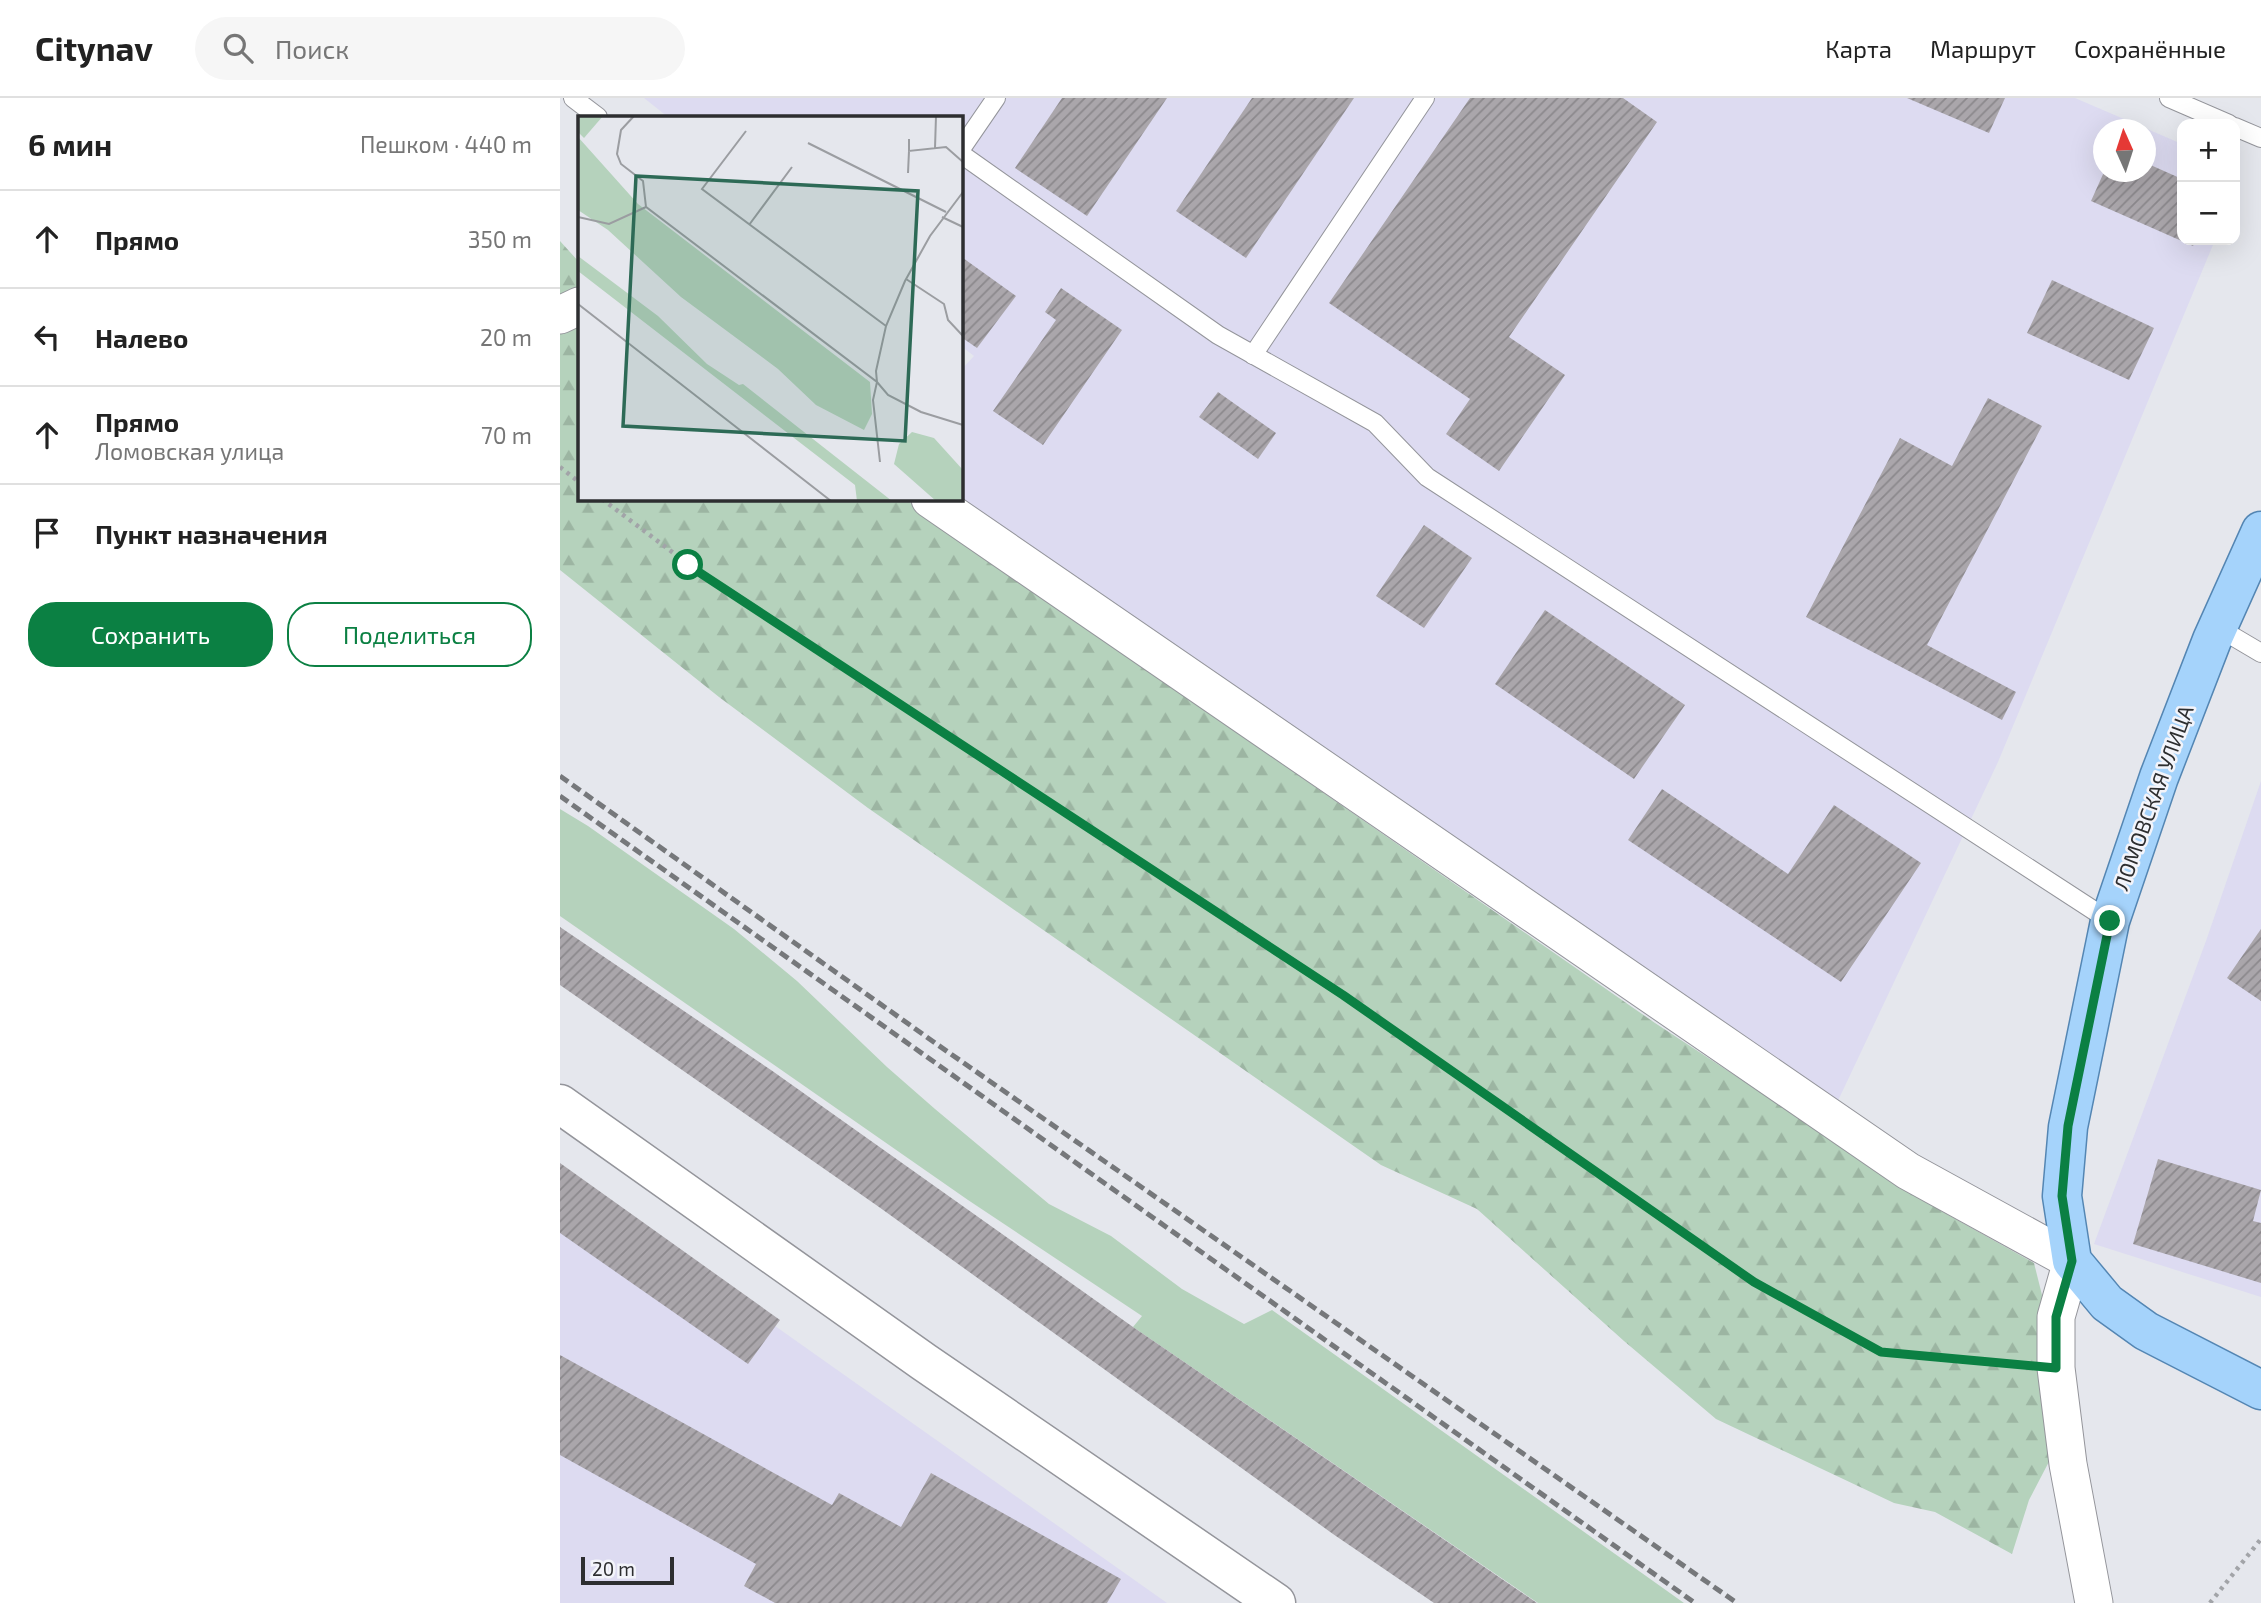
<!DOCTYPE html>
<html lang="ru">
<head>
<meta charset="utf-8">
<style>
	body { margin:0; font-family:"Exo 2",sans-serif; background:#f6f6f6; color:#222 }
	.controls { position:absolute; right:21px; top:21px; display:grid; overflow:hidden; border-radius:14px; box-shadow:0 7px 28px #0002 }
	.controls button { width:63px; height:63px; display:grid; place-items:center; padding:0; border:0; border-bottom:2px solid #e0e0e0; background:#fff; color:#222; font:35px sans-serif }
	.compass { position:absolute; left:1533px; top:21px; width:63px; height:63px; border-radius:50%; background:#fff; box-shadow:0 7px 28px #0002; rotate:357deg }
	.scale { position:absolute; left:21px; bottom:18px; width:93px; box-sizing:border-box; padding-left:7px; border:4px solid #2d2e30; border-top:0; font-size:19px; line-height:24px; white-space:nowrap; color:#2d2e30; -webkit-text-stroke:5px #f3f4fa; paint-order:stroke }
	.stop { position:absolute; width:21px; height:21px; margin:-16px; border:5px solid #0b8043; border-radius:50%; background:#fff }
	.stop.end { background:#0b8043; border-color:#fff; box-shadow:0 2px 7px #0008 }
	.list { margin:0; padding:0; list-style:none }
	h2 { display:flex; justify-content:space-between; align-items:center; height:91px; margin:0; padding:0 28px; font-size:30px }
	h2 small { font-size:23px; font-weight:400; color:#767676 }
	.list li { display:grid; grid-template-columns:46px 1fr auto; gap:21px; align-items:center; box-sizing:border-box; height:98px; padding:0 28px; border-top:2px solid #e0e0e0 }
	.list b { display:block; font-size:26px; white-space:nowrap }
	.list p { margin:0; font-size:23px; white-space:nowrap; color:#767676 }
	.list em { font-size:23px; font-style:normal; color:#767676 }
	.actions { display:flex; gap:14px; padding:21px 28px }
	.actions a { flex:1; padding:16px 0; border:2px solid #0b8043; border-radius:28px; text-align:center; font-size:24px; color:#0b8043 }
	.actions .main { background:#0b8043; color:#fff }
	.icon { flex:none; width:38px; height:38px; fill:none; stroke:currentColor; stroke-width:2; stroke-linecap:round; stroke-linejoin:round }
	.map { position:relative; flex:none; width:1701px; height:1505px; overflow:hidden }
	header { display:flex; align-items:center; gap:42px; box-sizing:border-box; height:98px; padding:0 35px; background:#fff; border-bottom:2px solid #e0e0e0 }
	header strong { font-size:33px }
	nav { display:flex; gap:38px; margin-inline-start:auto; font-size:24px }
	.search { width:490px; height:63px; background:#f6f6f6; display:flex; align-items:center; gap:18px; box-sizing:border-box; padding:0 24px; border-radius:38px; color:#767676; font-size:26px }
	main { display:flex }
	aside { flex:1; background:#fff }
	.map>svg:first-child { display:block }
</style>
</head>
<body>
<header>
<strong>Citynav</strong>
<div class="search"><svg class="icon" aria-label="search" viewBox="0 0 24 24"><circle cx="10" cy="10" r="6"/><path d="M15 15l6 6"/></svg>Поиск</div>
<nav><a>Карта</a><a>Маршрут</a><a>Сохранённые</a></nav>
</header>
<main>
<aside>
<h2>6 мин<small>Пешком · 440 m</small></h2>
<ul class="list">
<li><svg class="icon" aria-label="ahead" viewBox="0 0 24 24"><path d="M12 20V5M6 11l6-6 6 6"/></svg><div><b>Прямо</b></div><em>350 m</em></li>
<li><svg class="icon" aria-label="left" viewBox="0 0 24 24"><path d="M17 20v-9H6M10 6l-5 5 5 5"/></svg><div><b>Налево</b></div><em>20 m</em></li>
<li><svg class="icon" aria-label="ahead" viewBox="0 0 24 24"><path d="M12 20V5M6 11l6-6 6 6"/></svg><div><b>Прямо</b><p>Ломовская улица</p></div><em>70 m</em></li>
<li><svg class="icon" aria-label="arrive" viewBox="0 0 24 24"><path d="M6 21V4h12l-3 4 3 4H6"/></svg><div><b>Пункт назначения</b></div></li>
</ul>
<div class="actions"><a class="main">Сохранить</a><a>Поделиться</a></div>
</aside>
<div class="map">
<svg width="1701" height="1505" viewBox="0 0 1701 1505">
	<defs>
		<pattern id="forest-firs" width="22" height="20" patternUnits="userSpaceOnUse" patternTransform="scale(1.75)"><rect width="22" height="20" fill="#b5d2bc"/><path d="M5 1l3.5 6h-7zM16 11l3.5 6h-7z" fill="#9cb5a2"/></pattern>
		<pattern id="building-hatch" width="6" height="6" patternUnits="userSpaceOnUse" patternTransform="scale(1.75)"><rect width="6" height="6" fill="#aaa6ab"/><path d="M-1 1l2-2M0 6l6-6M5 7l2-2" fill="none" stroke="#8b888c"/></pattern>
	</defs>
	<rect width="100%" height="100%" fill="#e5e7ed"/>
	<g fill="#dddbf1" fill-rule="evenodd">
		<path d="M 84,0 L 1515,0 L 1622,46 L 1622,142 L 1655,142 L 1438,664 L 1275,1009 L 401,401 L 401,272 L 414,258 L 401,248 L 401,19 L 108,19 ZM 1544,32 L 1586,32 L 1586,74 L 1544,74 Z"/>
		<path d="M 1701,683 L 1701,1199 L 1534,1146 L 1646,843 Z"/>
		<path d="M 0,1076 L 607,1505 L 0,1505 Z"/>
	</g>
	<path fill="#b5d2bc" d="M 0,711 L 28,728 L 174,831 L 237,883 L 327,969 L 375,1011 L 489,1106 L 551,1138 L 622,1191 L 684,1226 L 712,1212 L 1124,1505 L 978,1505 L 573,1229 L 582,1218 L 408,1102 L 0,818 Z"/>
	<path fill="url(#forest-firs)" d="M 0,143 L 19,164 L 19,401 L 345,401 L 512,520 L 1095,925 L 1383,1114 L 1474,1165 L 1487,1217 L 1494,1354 L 1469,1402 L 1452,1456 L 1375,1414 L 1334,1405 L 1156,1321 L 1064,1243 L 917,1111 L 821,1067 L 308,710 L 159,599 L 0,472 Z"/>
	<g fill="url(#building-hatch)">
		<path d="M 502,0 L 607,0 L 527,118 L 455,70 Z"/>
		<path d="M 692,0 L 794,0 L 686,160 L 616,113 Z"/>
		<path d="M 910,0 L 1063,0 L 1097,24 L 949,239 L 1005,277 L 939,373 L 886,336 L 910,301 L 769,205 Z"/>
		<path d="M 1347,0 L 1445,0 L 1429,35 Z"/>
		<path d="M 1586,65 L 1622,81 L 1622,142 L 1636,142 L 1633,148 L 1531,103 L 1544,74 L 1586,74 Z"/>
		<path d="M 403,160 L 456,198 L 417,250 L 401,239 L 401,163 Z"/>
		<path d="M 1492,182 L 1594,230 L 1569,282 L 1467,235 Z"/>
		<path d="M 501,190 L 562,232 L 483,347 L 433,313 L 496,222 L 485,214 Z"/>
		<path d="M 658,294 L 716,335 L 698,361 L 639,319 Z"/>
		<path d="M 1428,300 L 1482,328 L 1367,547 L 1456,594 L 1442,622 L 1246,519 L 1340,340 L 1392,368 Z"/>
		<path d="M 864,427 L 912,460 L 864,530 L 816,498 Z"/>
		<path d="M 985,512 L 1125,607 L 1074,681 L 935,586 Z"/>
		<path d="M 1102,691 L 1228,776 L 1274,707 L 1361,765 L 1281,884 L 1068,742 Z"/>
		<path d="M 0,829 L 211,972 L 573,1229 L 977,1505 L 874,1505 L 773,1436 L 319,1109 L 0,887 Z"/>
		<path d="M 1701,831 L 1701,903 L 1667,880 Z"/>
		<path d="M 1598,1061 L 1701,1092 L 1693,1123 L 1701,1125 L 1701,1185 L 1573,1146 Z"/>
		<path d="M 0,1065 L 220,1222 L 188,1266 L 0,1135 Z"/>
		<path d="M 0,1257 L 272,1407 L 279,1395 L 341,1429 L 371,1375 L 561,1481 L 547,1505 L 215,1505 L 184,1488 L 196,1466 L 0,1357 Z"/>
	</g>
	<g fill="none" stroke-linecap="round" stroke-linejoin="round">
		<defs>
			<g id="service">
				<path d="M 13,0 L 38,19"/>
				<path d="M 1609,0 L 1669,26"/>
				<path d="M 1675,29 L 1701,40"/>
				<path d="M 401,51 L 436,0"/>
				<path d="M 401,56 L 658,237 L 815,325 L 867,379 L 1550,823"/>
				<path d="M 693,257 L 865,0"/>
				<path d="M 1657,529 L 1701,555"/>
			</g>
			<g id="minor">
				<path d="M 0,217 L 19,208"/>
				<path d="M 370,401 L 1348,1073 L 1512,1163 L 1496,1219 L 1496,1270 L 1508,1366 L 1534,1505"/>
			</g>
			<path id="tertiary" d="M 0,1006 L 364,1264 L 716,1505"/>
			<path id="primary" d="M 1701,433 L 1652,542 L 1599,679 L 1550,823 L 1508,1029 L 1502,1098 L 1512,1163 L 1547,1205 L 1586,1233 L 1701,1292"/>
		</defs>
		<use href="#service" stroke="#94959b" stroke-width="20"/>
		<use href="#minor" stroke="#94959b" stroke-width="39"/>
		<use href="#tertiary" stroke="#94959b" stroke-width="41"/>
		<use href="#primary" stroke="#5486b3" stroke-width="41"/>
		<g stroke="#a2a4a8" stroke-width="4.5" stroke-dasharray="3.5 5" stroke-linecap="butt">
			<path d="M 0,369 L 19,384"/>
			<path d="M 42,401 L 128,466 L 783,897 L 1194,1184 L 1321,1254 L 1463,1266"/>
			<path d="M 1650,1505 L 1701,1441"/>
		</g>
		<use href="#service" stroke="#fff" stroke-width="18"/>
		<use href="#minor" stroke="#fff" stroke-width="37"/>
		<use href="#tertiary" stroke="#fff" stroke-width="38"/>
		<use href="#primary" stroke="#a5d3fb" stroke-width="38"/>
		<g stroke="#76787b" stroke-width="5" stroke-dasharray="10 5" stroke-linecap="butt">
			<path d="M 0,678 L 378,947 L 1177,1505"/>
			<path d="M 0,698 L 1135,1505"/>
		</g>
	</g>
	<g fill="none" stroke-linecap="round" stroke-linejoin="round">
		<path stroke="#0b8043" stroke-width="9" d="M 128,467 L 783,897 L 1194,1184 L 1321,1254 L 1496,1270 L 1496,1219 L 1512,1163 L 1502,1098 L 1508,1028 L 1550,823"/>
	</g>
	<g text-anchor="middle" stroke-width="5" stroke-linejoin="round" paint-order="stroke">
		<g font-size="21" fill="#2d2e30" stroke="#f3f4fa">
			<text transform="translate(1594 700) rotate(-70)" y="7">ЛОМОВСКАЯ УЛИЦА</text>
		</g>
	</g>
	<g transform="translate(18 18)">
		<rect width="385" height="385" fill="#e5e7ed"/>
		<path d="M 0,140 L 80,200 L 129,248 L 161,269 L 165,268 L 314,385 L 279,385 L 277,369 L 0,155 Z" fill="#b5d2bc"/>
		<path d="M 0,21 L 60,88 L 292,266 L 294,298 L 286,314 L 238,289 L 200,253 L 103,181 L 30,114 L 0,94 ZM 334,316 L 356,322 L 385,354 L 385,385 L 358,385 L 316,348 L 321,328 Z" fill="#b5d2bc"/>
		<path d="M 0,0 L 25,0 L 6,22 L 0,16 Z" fill="#b5d2bc"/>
		<path fill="none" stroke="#9b9da1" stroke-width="2" d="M 56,0 L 43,14 L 39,38 L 43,48 L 65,65 L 68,91M 168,15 L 124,73 L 308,210M 331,23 L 331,35 L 368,31 L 385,46M 230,27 L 368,96M 357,32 L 358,0M 330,57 L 331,35M 385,76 L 352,120 L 327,165 L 308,210 L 298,255 L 299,266 L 310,279 L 343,296 L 385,309M 0,101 L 31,108 L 68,91 L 299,266 L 295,284 L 302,346M 364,101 L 385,111M 171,109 L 214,51M 328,163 L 366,188 L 370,204 L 385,220M 0,188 L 253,385"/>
		<path fill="#2d6a56" fill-opacity="0.15" stroke="#2d6a56" stroke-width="3.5" d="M 58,60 L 340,75 L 327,325 L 45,310 Z"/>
		<rect width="385" height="385" fill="none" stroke="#2d2e30" stroke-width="3.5"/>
	</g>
</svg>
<div class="controls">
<button>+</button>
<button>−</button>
</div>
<svg class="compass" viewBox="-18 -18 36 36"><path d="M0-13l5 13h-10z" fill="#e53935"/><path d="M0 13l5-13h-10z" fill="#767676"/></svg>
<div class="scale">20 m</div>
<div class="stop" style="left:128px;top:467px"></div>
<div class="stop end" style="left:1550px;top:823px"></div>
</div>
</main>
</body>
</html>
